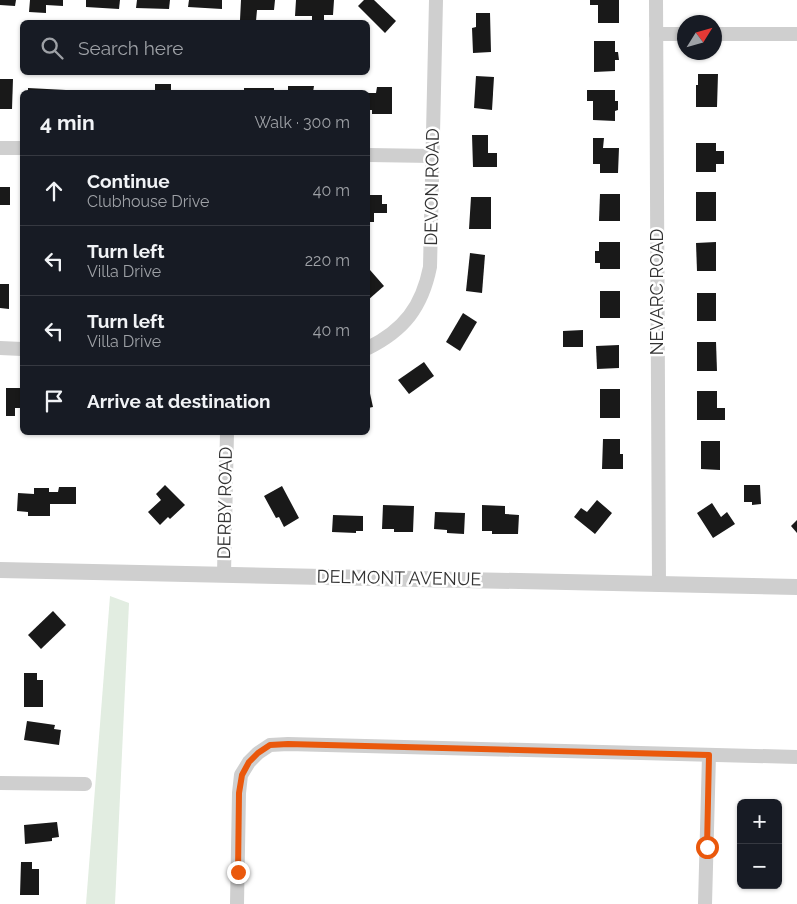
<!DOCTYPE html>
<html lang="en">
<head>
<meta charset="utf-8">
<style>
	body { margin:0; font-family:Raleway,sans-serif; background:#242831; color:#f1f3f6 }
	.controls { position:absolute; right:15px; bottom:15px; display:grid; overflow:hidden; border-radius:8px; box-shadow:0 1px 4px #0004 }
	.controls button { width:45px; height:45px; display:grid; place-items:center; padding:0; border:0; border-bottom:1px solid #363941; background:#171b24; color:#f1f3f6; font:25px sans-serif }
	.compass { position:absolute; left:677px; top:15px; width:45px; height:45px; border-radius:50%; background:#171b24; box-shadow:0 1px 4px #0004; rotate:53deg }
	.stop { position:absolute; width:15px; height:15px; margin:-11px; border:4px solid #ea580c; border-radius:50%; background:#fff }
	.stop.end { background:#ea580c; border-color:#fff; box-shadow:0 1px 5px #0008 }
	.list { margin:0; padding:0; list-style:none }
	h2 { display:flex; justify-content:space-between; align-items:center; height:65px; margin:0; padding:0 20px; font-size:21px }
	h2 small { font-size:16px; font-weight:400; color:#9ea1a6 }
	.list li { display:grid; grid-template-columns:32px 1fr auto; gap:15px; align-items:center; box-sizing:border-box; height:70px; padding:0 20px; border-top:1px solid #363941 }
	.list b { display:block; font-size:19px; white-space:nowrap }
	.list p { margin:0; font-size:16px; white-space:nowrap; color:#9ea1a6 }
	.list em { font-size:16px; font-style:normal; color:#9ea1a6 }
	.icon { flex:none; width:28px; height:28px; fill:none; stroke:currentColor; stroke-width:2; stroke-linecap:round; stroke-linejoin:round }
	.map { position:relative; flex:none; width:797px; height:904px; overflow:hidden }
	.search { position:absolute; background:#171b24; box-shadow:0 1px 4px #0004; left:20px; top:20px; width:350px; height:55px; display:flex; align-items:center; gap:12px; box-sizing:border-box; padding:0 18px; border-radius:8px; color:#9ea1a6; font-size:19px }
	.panel { position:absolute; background:#171b24; box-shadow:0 1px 4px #0004; left:20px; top:90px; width:350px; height:345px; border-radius:8px }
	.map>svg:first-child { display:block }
</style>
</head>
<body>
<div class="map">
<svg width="797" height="904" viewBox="0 0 797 904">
	<rect width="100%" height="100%" fill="#fff"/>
	<path fill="#e2ede1" d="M 110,596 L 129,603 L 115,904 L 86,904 Z"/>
	<g fill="#191919">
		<path d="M 0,0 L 16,0 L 15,6 L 0,5 Z"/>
		<path d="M 30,0 L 63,0 L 63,6 L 46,5 L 46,13 L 29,12 Z"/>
		<path d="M 86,0 L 120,0 L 119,9 L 86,7 Z"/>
		<path d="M 137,0 L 170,0 L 169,9 L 136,8 Z"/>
		<path d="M 189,0 L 222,0 L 222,9 L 188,7 Z"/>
		<path d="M 241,0 L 275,0 L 274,10 L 257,10 L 256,21 L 240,20 Z"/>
		<path d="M 296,0 L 334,0 L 333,15 L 324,15 L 324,22 L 312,22 L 312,16 L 295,16 Z"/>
		<path d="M 364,0 L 374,0 L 396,21 L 385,33 L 358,6 Z"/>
		<path d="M 590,0 L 619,0 L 619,23 L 598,23 L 598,5 L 590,5 Z"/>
		<path d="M 476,13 L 490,13 L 491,52 L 473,53 L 472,28 L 476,27 Z"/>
		<path d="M 594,41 L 615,41 L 615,52 L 618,52 L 619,60 L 615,60 L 615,71 L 594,72 Z"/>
		<path d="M 698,74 L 718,74 L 717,107 L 696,107 L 696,85 L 698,85 Z"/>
		<path d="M 476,76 L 494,77 L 492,110 L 474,108 Z"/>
		<path d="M 0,79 L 13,79 L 12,109 L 0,109 Z"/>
		<path d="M 155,84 L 171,84 L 171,92 L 134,92 L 134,90 L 155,90 Z"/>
		<path d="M 288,86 L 314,86 L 313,92 L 288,92 Z"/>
		<path d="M 377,87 L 392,87 L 392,114 L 372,114 L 372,110 L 368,110 L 368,93 L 376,93 Z"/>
		<path d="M 28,88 L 66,90 L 66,92 L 28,92 Z"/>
		<rect x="244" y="88" width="30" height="4"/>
		<path d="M 587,90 L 615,90 L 615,101 L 618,101 L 618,110 L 615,111 L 615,121 L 593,120 L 593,101 L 587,101 Z"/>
		<path d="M 472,135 L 488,135 L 488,153 L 497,153 L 497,167 L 473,167 Z"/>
		<path d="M 593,138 L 604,138 L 603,148 L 619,148 L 618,173 L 600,173 L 600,164 L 593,164 Z"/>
		<path d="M 696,143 L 716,143 L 716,151 L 724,151 L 724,164 L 716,164 L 716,172 L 696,172 Z"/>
		<rect x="0" y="187" width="10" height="18"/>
		<rect x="696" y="192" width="20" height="29"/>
		<path d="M 600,194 L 620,194 L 620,221 L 599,221 Z"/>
		<path d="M 368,195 L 382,195 L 382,204 L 387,204 L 387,213 L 374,213 L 374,222 L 368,222 Z"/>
		<path d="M 471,197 L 491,197 L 491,229 L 469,229 Z"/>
		<path d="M 599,242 L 620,242 L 620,269 L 600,269 L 600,263 L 595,263 L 595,251 L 599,251 Z"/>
		<path d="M 716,242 L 716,271 L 697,271 L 696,243 Z"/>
		<path d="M 470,253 L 485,255 L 482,293 L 466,291 Z"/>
		<path d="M 370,270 L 384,286 L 368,300 L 368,273 Z"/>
		<path d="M 0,284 L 9,284 L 9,309 L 0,308 Z"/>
		<rect x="600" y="291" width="20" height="27"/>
		<rect x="697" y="293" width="19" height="28"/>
		<path d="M 463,313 L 477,322 L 460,351 L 446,342 Z"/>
		<path d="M 583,330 L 583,347 L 563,347 L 563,331 Z"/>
		<path d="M 697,342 L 716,342 L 717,371 L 697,371 Z"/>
		<path d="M 619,345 L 619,368 L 597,369 L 596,346 Z"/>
		<path d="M 424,362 L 434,376 L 409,394 L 398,380 Z"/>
		<path d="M 6,388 L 22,388 L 22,408 L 15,408 L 15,416 L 6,416 Z"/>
		<path d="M 369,389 L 373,407 L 368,408 L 368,390 Z"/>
		<rect x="600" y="389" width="20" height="29"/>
		<path d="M 697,391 L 717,391 L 717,408 L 725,408 L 725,420 L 697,420 Z"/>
		<path d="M 603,439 L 620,439 L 620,454 L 623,454 L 623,469 L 602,469 Z"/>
		<path d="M 701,441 L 720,441 L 720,470 L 701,469 Z"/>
		<path d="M 165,485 L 185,505 L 170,519 L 168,517 L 160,525 L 148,512 L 161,500 L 156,494 Z"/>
		<path d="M 744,485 L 760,485 L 761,504 L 752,505 L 752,502 L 744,502 Z"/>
		<path d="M 282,486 L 299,518 L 284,527 L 279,517 L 276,518 L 264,496 Z"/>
		<path d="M 59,487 L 76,487 L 76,504 L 50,504 L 50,516 L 28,516 L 28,512 L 17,511 L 18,493 L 34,494 L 34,488 L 49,488 L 49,492 L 58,492 Z"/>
		<path d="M 597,500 L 612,513 L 595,534 L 574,517 L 581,508 L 587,512 Z"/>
		<path d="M 712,503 L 721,517 L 727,512 L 735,524 L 713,538 L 697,513 Z"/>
		<path d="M 383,505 L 414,506 L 413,532 L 394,532 L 394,529 L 382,529 Z"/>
		<path d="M 482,505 L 505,506 L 505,514 L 519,515 L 518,534 L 492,534 L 492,531 L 482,531 Z"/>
		<path d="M 435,512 L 465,513 L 464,534 L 447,533 L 447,530 L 434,529 Z"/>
		<path d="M 333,515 L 363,516 L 363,531 L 356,531 L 356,533 L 332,532 Z"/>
		<path d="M 797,520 L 797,533 L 791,526 Z"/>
		<path d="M 53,611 L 66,625 L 41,649 L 28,635 Z"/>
		<path d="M 24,673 L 37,673 L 37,680 L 43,680 L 43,707 L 24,707 Z"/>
		<path d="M 27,721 L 55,725 L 54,729 L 61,730 L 59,745 L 24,740 Z"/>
		<path d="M 57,822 L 59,837 L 52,838 L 52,841 L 25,844 L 24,825 Z"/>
		<path d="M 21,862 L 32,862 L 32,869 L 39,869 L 39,895 L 20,895 Z"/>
	</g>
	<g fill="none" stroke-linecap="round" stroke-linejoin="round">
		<g stroke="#cfcfcf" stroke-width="14">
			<path d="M 656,0 L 659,584"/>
			<path d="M 656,34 L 684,34"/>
			<path d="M 714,34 L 797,34"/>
			<path d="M 0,148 L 22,148"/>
			<path d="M 368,155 L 433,156"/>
			<path d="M 0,348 L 22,349"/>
			<path d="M 368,348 C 404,330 422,307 430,267 L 436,0"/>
			<path d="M 224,574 L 227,432"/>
			<path d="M 0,783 L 85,784"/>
			<path d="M 237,904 L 239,793 L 241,775 L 249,762 L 258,753 L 270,745 L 288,744 L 797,757"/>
			<path d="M 705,904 L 709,755"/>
		</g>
		<path stroke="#cfcfcf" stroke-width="16" d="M 0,570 L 797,587"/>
	</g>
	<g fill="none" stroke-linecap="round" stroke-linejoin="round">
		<path stroke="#ea580c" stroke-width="6" d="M 238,872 L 239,793 L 242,775 L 249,762 L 258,753 L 270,745 L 288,744 L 709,755 L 707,847"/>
	</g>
	<g text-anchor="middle" stroke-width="5" stroke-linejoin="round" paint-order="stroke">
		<g font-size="18" fill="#323232" stroke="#fff">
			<text transform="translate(432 187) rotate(-89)" y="6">DEVON ROAD</text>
			<text transform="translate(657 292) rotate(-90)" y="6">NEVARC ROAD</text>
			<text transform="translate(225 503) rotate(-89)" y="6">DERBY ROAD</text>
			<text transform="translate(399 578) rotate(1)" y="6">DELMONT AVENUE</text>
		</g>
	</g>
</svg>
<div class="controls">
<button>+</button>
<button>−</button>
</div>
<svg class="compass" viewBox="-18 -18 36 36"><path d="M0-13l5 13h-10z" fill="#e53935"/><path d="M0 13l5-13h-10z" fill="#9ea1a6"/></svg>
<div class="stop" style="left:707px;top:847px"></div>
<div class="stop end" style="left:238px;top:872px"></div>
<div class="search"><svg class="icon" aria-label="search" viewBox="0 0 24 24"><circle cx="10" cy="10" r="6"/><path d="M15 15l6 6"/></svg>Search here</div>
<section class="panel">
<h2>4 min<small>Walk · 300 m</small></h2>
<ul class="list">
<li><svg class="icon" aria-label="ahead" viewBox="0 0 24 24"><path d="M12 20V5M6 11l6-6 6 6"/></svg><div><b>Continue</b><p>Clubhouse Drive</p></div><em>40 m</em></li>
<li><svg class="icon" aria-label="left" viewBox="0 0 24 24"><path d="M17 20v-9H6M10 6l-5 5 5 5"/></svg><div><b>Turn left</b><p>Villa Drive</p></div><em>220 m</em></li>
<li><svg class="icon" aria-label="left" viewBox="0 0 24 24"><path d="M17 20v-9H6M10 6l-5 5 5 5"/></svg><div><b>Turn left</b><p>Villa Drive</p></div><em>40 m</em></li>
<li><svg class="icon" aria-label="arrive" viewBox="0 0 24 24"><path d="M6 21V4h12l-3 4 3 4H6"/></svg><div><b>Arrive at destination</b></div></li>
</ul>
</section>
</div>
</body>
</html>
